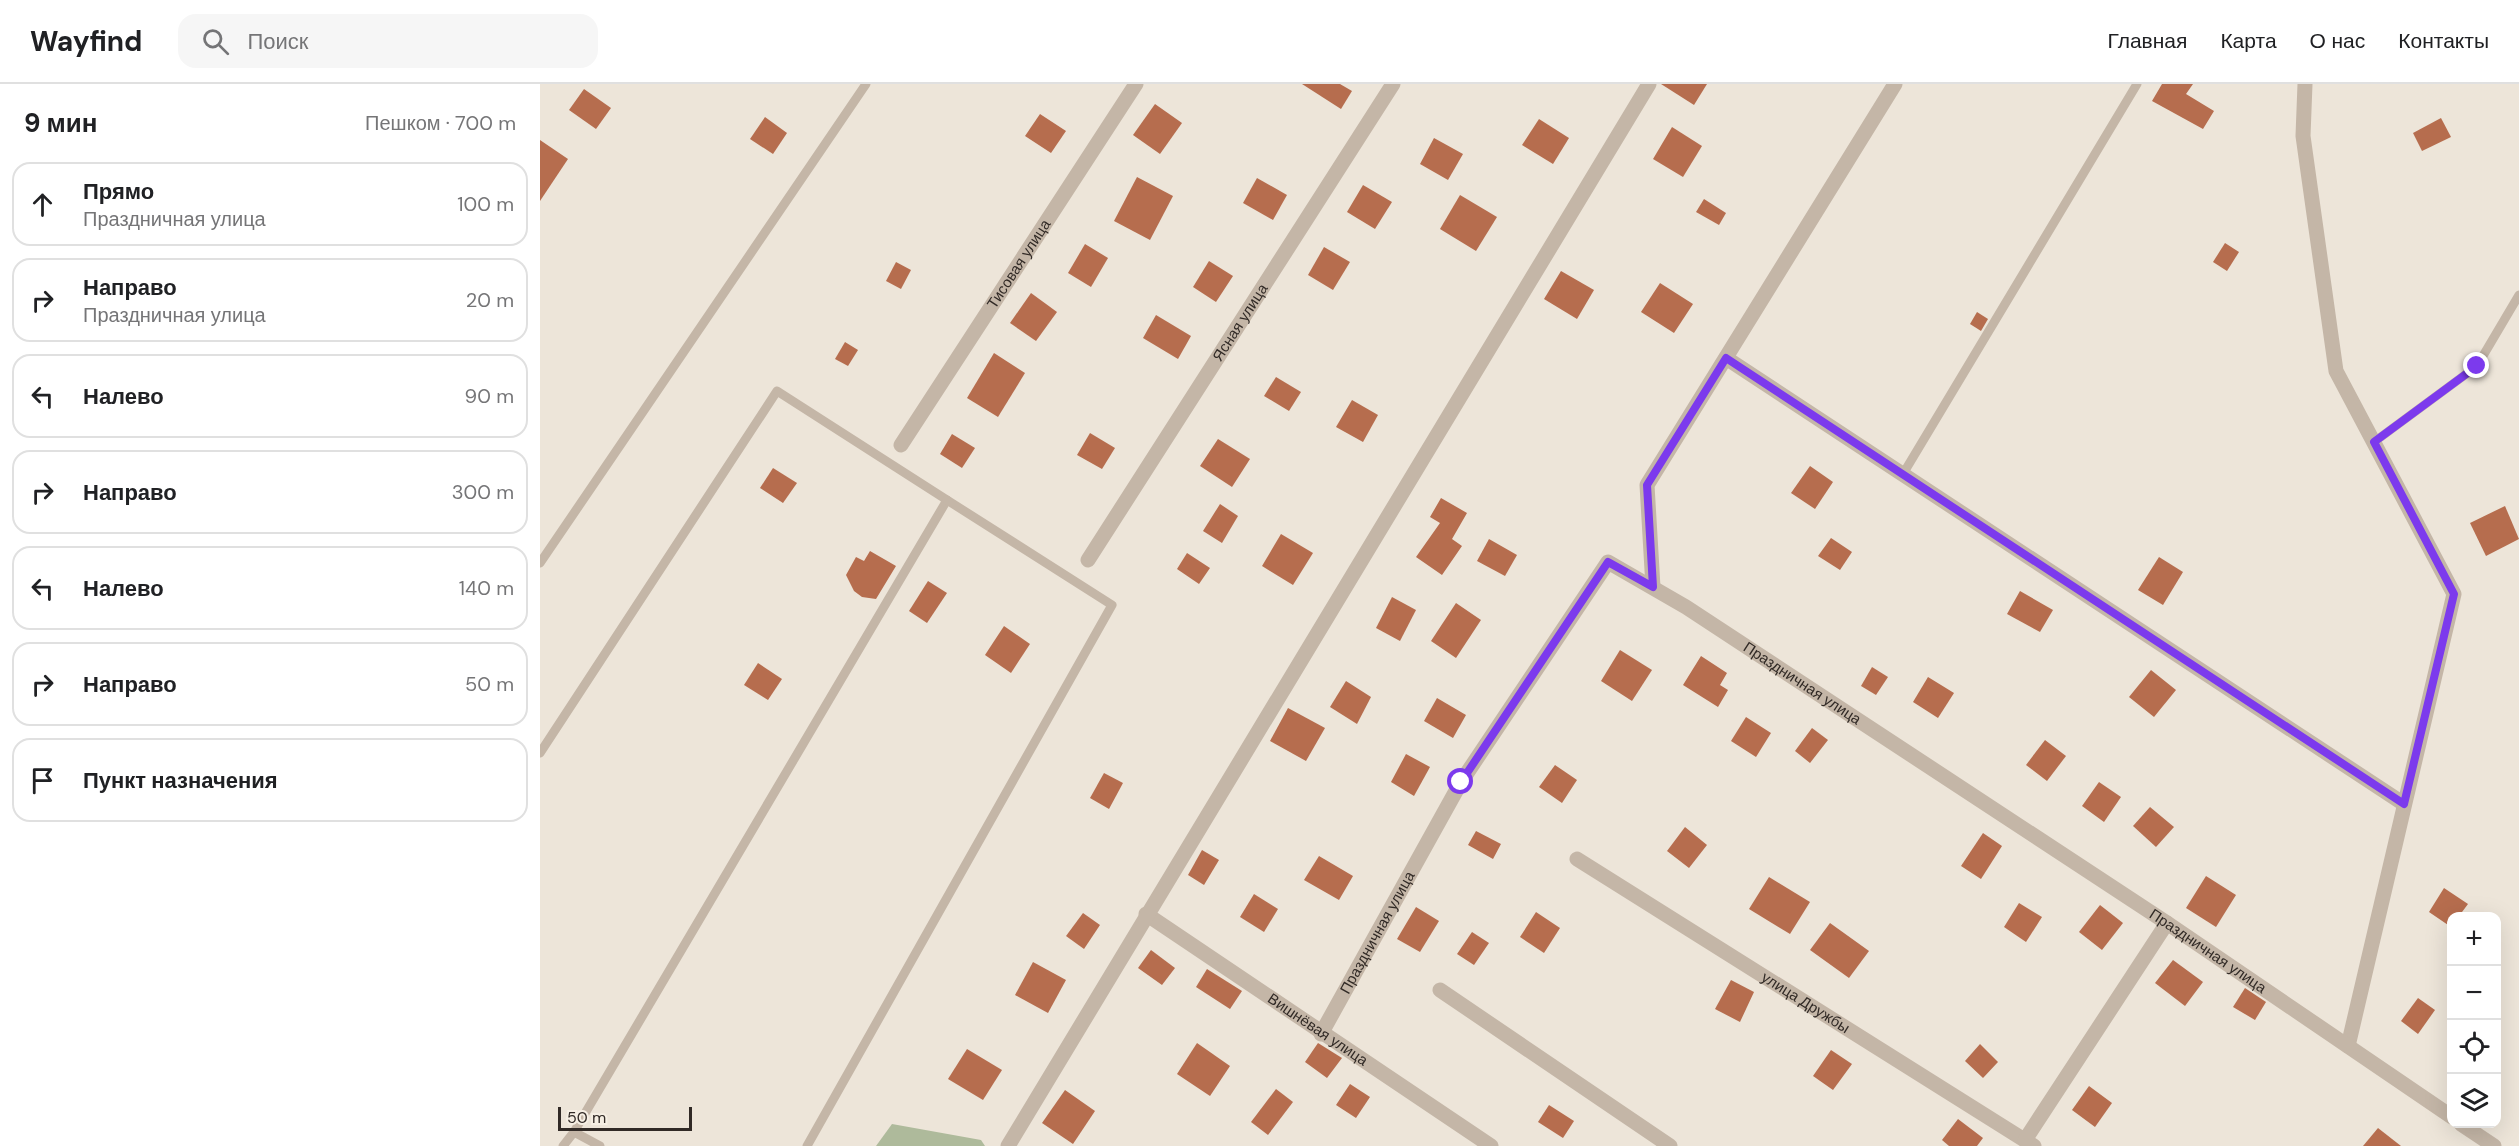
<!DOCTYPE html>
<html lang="ru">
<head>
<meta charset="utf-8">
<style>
	body { margin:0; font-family:"DM Sans",sans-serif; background:#f6f6f6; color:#202124 }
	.controls { position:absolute; right:18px; bottom:18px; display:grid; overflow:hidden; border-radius:12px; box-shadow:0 6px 24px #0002 }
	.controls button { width:54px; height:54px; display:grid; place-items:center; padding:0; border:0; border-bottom:2px solid #e0e0e0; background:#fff; color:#202124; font:30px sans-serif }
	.scale { position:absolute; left:18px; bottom:15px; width:134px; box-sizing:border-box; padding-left:6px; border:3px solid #312a26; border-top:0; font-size:16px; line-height:21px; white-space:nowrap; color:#312a26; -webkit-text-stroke:4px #f6efe4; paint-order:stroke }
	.stop { position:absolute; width:18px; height:18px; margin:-14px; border:4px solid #7c3aed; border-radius:50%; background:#fff }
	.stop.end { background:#7c3aed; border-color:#fff; box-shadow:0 2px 6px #0008 }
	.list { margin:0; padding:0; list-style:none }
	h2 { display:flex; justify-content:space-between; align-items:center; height:78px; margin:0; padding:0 24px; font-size:26px }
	h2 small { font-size:20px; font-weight:400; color:#757577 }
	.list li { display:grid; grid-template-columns:39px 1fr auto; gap:18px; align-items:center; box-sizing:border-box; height:84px; margin:0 12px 12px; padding:0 12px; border:2px solid #e0e0e0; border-radius:18px }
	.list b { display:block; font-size:22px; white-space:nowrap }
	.list p { margin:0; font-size:20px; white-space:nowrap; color:#757577 }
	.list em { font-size:20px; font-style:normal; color:#757577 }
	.icon { flex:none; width:33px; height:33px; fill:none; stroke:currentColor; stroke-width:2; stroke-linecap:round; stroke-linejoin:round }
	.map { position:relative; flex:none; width:1979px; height:1062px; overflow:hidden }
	header { display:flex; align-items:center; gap:36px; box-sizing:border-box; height:84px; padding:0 30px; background:#fff; border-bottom:2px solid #e0e0e0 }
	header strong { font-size:28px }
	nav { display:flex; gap:33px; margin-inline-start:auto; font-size:21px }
	.search { width:420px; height:54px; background:#f6f6f6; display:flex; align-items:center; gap:15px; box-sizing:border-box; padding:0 21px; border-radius:18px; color:#757577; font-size:22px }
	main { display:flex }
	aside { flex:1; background:#fff }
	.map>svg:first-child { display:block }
</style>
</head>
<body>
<header>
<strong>Wayfind</strong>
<div class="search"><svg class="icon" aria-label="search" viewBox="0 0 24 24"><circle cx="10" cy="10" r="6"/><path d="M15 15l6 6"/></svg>Поиск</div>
<nav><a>Главная</a><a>Карта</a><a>О нас</a><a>Контакты</a></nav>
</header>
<main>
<aside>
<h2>9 мин<small>Пешком · 700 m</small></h2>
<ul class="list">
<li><svg class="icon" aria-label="ahead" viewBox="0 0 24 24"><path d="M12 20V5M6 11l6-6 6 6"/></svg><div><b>Прямо</b><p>Праздничная улица</p></div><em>100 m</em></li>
<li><svg class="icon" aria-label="right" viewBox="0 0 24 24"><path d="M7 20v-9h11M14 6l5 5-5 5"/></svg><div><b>Направо</b><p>Праздничная улица</p></div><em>20 m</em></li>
<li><svg class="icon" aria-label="left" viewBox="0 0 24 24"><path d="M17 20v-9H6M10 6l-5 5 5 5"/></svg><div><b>Налево</b></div><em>90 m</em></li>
<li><svg class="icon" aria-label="right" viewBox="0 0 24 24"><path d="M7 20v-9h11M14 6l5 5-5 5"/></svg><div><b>Направо</b></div><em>300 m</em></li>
<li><svg class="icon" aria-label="left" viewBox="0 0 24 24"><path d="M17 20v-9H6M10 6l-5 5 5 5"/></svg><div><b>Налево</b></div><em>140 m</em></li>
<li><svg class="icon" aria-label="right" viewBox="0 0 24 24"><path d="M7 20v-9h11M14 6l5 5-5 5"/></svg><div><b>Направо</b></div><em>50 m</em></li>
<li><svg class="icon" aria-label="arrive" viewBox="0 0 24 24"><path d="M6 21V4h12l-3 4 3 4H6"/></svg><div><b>Пункт назначения</b></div></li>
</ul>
</aside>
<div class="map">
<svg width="1979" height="1062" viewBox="0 0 1979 1062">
	<rect width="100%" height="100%" fill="#ede5d9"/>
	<path fill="#aeba9b" d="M 352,1040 L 441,1056 L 445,1062 L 336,1062 Z"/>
	<g fill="#b66d4e">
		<path d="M 762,0 L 800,0 L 812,7 L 801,25 Z"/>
		<path d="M 1121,0 L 1167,0 L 1154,21 Z"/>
		<path d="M 1622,0 L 1653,0 L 1646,10 L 1674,27 L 1663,45 L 1612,17 Z"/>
		<path d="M 44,5 L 71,24 L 56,45 L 29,26 Z"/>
		<path d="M 615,20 L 642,39 L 620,70 L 593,51 Z"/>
		<path d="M 500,30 L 526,47 L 511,69 L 485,52 Z"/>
		<path d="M 225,33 L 247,49 L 233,70 L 210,55 Z"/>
		<path d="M 1901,34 L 1911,53 L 1882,67 L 1873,49 Z"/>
		<path d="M 999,35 L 1029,54 L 1013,80 L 982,61 Z"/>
		<path d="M 1132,43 L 1162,62 L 1143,93 L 1113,75 Z"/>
		<path d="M 894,54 L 923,70 L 908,96 L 880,80 Z"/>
		<path d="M 0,56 L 28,75 L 0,117 Z"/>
		<path d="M 597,93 L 633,112 L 610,156 L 574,137 Z"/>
		<path d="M 717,94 L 747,111 L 733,136 L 703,119 Z"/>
		<path d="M 823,101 L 852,118 L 835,145 L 807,128 Z"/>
		<path d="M 920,111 L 957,133 L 936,167 L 900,145 Z"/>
		<path d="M 1164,115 L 1186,129 L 1179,141 L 1156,128 Z"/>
		<path d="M 1685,159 L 1699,168 L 1687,187 L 1673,178 Z"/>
		<path d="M 545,160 L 568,174 L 551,203 L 528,189 Z"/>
		<path d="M 784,163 L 810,178 L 793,206 L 768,191 Z"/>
		<path d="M 669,177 L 693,192 L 676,218 L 653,203 Z"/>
		<path d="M 356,178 L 371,186 L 361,205 L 346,197 Z"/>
		<path d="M 1021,187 L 1054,206 L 1037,235 L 1004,215 Z"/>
		<path d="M 1120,199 L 1153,220 L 1134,249 L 1101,228 Z"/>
		<path d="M 491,209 L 517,228 L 496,257 L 470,239 Z"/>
		<path d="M 1437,228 L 1448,235 L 1441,247 L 1430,240 Z"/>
		<path d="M 616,231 L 651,252 L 638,275 L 603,254 Z"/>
		<path d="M 305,258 L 318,266 L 308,282 L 295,275 Z"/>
		<path d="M 454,269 L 485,289 L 458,333 L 427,314 Z"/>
		<path d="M 736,293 L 761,308 L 749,327 L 724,312 Z"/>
		<path d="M 812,316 L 838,331 L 823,358 L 796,343 Z"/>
		<path d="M 550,349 L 575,364 L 562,385 L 537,371 Z"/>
		<path d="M 412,350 L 435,364 L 422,384 L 400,370 Z"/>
		<path d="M 678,355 L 710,375 L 692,403 L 660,382 Z"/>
		<path d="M 1270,382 L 1293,398 L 1275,425 L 1251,409 Z"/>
		<path d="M 233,384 L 257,399 L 243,419 L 220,404 Z"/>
		<path d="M 901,414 L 927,429 L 912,455 L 922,462 L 902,491 L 876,473 L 900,439 L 890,433 Z"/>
		<path d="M 680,420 L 698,432 L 682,459 L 663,447 Z"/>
		<path d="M 1965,422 L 1979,455 L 1946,472 L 1930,439 Z"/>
		<path d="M 741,450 L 773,469 L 753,501 L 722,482 Z"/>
		<path d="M 1291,454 L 1312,468 L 1300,486 L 1278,472 Z"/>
		<path d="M 949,455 L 977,471 L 965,492 L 937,477 Z"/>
		<path d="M 330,467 L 356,482 L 336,515 L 322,513 L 314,507 L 306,491 L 316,473 L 324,477 Z"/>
		<path d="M 647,469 L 670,484 L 659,500 L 637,485 Z"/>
		<path d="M 1619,473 L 1643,488 L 1623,521 L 1598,506 Z"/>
		<path d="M 388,497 L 407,509 L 387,539 L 369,527 Z"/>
		<path d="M 1480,507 L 1513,526 L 1500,548 L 1467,530 Z"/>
		<path d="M 852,513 L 876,526 L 860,557 L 836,544 Z"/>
		<path d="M 916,519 L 941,536 L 916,574 L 891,557 Z"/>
		<path d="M 464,542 L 490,560 L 471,589 L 445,571 Z"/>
		<path d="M 1080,566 L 1112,586 L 1092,617 L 1061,597 Z"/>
		<path d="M 1161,572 L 1187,589 L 1180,601 L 1188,606 L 1178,623 L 1143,601 Z"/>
		<path d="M 218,579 L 242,595 L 228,616 L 204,601 Z"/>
		<path d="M 1332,583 L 1348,593 L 1336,611 L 1321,602 Z"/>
		<path d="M 1611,586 L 1636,606 L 1614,633 L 1589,613 Z"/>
		<path d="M 1388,593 L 1414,609 L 1398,634 L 1373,618 Z"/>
		<path d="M 806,597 L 831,613 L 817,640 L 790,623 Z"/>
		<path d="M 897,614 L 926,631 L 913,654 L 884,637 Z"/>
		<path d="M 748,624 L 785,644 L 766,677 L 730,657 Z"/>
		<path d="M 1206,633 L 1231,649 L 1216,673 L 1191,657 Z"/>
		<path d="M 1272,644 L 1288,656 L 1270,679 L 1255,667 Z"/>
		<path d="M 1505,656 L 1526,672 L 1507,697 L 1486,681 Z"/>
		<path d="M 866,670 L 890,683 L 874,712 L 851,698 Z"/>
		<path d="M 1015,681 L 1037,696 L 1022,719 L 999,703 Z"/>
		<path d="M 564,689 L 583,699 L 569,725 L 550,714 Z"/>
		<path d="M 1559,698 L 1581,713 L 1564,738 L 1542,722 Z"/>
		<path d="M 1610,723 L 1634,743 L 1616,763 L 1593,742 Z"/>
		<path d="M 1145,743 L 1167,761 L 1149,784 L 1127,767 Z"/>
		<path d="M 936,747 L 961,760 L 953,775 L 928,761 Z"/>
		<path d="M 1443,749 L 1462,762 L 1441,795 L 1421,782 Z"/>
		<path d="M 662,766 L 679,776 L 664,801 L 648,791 Z"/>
		<path d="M 779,772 L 813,792 L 799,816 L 764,796 Z"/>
		<path d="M 1666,792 L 1696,811 L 1676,843 L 1646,824 Z"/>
		<path d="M 1229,793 L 1270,818 L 1250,850 L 1209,825 Z"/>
		<path d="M 1904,804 L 1928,820 L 1919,832 L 1911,832 L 1911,843 L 1889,828 Z"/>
		<path d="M 714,810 L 738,825 L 724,848 L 700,833 Z"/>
		<path d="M 1479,819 L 1502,833 L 1486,858 L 1464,843 Z"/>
		<path d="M 1560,821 L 1583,839 L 1562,866 L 1539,848 Z"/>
		<path d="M 876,823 L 899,837 L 880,868 L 857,855 Z"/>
		<path d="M 996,828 L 1020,844 L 1004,869 L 980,853 Z"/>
		<path d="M 543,829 L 560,841 L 544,865 L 526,852 Z"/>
		<path d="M 1290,839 L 1329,867 L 1309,894 L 1270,866 Z"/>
		<path d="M 932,848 L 949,859 L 934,881 L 917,870 Z"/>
		<path d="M 611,866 L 635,884 L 622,901 L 598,884 Z"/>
		<path d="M 1633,876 L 1663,898 L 1645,922 L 1615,899 Z"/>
		<path d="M 493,878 L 526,896 L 508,929 L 475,911 Z"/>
		<path d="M 667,885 L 702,907 L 690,925 L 656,903 Z"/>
		<path d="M 1191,896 L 1214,908 L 1200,938 L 1175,925 Z"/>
		<path d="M 1705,904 L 1726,918 L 1715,936 L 1693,923 Z"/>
		<path d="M 1878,914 L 1895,926 L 1878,950 L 1861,937 Z"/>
		<path d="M 657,959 L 690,982 L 670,1012 L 637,990 Z"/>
		<path d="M 778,959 L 802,974 L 787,994 L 765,978 Z"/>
		<path d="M 1440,960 L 1458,978 L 1443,994 L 1425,977 Z"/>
		<path d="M 427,965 L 462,986 L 443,1016 L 408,995 Z"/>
		<path d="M 1291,966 L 1312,980 L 1293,1006 L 1273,992 Z"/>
		<path d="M 810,1000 L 830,1013 L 816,1034 L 796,1021 Z"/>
		<path d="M 1549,1002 L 1572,1019 L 1555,1043 L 1532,1026 Z"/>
		<path d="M 736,1005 L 753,1018 L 728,1051 L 711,1038 Z"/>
		<path d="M 525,1006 L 555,1027 L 533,1060 L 502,1039 Z"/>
		<path d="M 1009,1021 L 1034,1037 L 1023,1054 L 998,1038 Z"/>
		<path d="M 1418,1035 L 1443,1054 L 1437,1062 L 1409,1062 L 1402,1056 Z"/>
		<path d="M 1838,1044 L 1861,1062 L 1823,1062 Z"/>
	</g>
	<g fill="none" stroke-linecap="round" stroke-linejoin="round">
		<g stroke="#c4b6a7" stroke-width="9">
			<path d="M 1834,358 L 1937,282 L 1979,211"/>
			<path d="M 1363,390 L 1597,0"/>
			<path d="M 0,479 L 326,0"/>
			<path d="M 0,669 L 237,307 L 407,416 L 34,1048 L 23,1062"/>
			<path d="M 34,1048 L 60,1062"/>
			<path d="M 267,1062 L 572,521 L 407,416"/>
		</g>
		<g stroke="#c4b6a7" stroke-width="15">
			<path d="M 1765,0 L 1763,52 L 1796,287 L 1914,510 L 1808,962"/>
			<path d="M 1186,274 L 1864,720"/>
			<path id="s1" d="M 361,361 L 596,0"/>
			<path id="s2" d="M 548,476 L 853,0"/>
			<path d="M 1113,503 L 1107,401 L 1355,0"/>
			<path id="s3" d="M 1037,775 L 1494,1062"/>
			<path id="s4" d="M 606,830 L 951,1062"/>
			<path d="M 900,906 L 1130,1062"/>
			<path id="s5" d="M 781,950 L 921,698 L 1068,478 L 1146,523 L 1627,839 L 1912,1033"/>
			<path d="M 1921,1040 L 1954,1062"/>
			<path d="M 1485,1056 L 1627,839"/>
			<path d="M 468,1062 L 1109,0"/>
		</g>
	</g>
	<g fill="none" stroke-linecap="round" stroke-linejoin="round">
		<path stroke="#7c3aed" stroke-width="8" d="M 921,698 L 1068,478 L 1113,503 L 1107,401 L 1186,274 L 1864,720 L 1914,510 L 1834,358 L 1937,282"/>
	</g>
	<g text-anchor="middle" stroke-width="5" stroke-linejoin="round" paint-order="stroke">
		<g font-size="15" fill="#312a26" stroke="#f6efe4">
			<text dy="5" stroke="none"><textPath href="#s1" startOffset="216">Тисовая улица</textPath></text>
			<text dy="5" stroke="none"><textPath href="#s2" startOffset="282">Ясная улица</textPath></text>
			<text dy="5" stroke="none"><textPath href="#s5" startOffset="782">Праздничная улица</textPath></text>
			<text dy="5" stroke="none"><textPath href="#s5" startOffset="116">Праздничная улица</textPath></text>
			<text dy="5" stroke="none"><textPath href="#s5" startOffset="1268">Праздничная улица</textPath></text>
			<text dy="5" stroke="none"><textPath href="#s3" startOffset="270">улица Дружбы</textPath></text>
			<text dy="5" stroke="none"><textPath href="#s4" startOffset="207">Вишнёвая улица</textPath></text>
		</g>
	</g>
</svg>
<div class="controls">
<button>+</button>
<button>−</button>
<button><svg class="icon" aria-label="locate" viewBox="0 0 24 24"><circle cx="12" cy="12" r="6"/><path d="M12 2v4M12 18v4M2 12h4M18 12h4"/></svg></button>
<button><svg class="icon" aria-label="layers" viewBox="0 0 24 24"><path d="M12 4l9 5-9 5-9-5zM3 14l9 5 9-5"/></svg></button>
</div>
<div class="scale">50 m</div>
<div class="stop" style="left:921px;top:698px"></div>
<div class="stop end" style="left:1937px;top:282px"></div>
</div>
</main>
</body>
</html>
